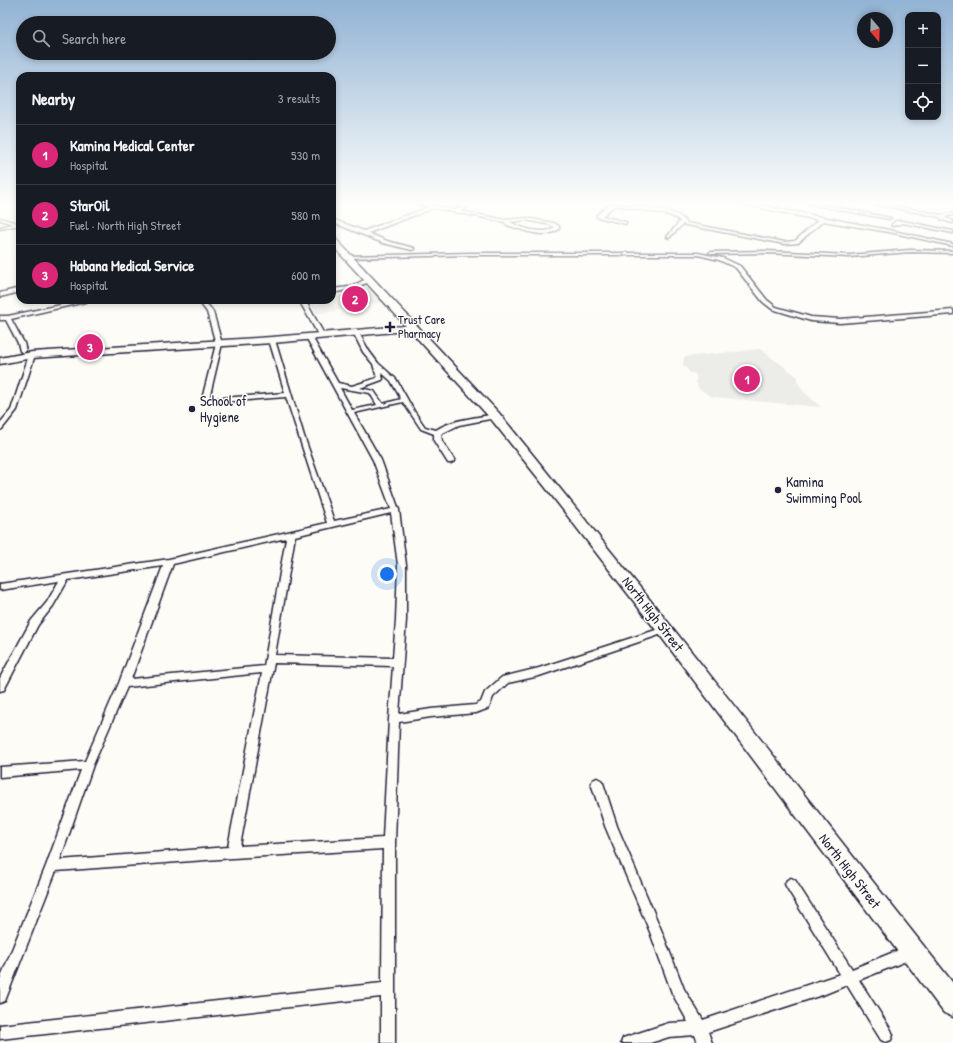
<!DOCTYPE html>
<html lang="en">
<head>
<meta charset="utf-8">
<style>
	body { margin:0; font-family:"Patrick Hand",sans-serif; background:#242831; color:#f1f3f6 }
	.controls { position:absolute; right:12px; top:12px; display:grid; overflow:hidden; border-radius:8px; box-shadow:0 2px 6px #0003 }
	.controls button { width:36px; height:36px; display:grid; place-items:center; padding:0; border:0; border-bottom:1px solid #363941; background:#171b24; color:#f1f3f6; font:20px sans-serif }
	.compass { position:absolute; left:857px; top:12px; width:36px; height:36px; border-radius:50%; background:#171b24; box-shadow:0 2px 6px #0003; rotate:161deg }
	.you { position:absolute; left:387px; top:574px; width:14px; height:14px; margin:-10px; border:3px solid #fff; border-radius:50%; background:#1a73e8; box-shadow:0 0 0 6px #1a73e833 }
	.badge { display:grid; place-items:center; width:26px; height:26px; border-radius:50%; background:#db2777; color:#fff; font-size:13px; font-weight:700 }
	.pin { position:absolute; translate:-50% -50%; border:2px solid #fff; box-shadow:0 1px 4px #0006 }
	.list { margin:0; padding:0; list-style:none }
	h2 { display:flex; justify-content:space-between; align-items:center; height:52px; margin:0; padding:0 16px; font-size:17px }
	h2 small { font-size:13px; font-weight:400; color:#9ea1a6 }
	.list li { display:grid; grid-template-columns:26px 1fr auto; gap:12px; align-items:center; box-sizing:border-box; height:60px; padding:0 16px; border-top:1px solid #363941 }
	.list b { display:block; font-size:15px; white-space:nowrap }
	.list p { margin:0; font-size:13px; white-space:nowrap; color:#9ea1a6 }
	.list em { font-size:13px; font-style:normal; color:#9ea1a6 }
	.icon { flex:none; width:22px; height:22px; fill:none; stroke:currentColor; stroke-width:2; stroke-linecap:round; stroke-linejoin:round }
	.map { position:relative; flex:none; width:953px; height:1043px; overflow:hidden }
	.search { position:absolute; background:#171b24; box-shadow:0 2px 6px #0003; left:16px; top:16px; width:320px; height:44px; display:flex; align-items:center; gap:10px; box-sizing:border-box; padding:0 14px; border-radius:22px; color:#9ea1a6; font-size:15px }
	.panel { position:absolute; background:#171b24; box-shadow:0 2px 6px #0003; left:16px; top:72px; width:320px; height:232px; border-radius:12px }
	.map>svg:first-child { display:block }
</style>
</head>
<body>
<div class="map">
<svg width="953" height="1043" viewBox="0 0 953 1043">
	<rect width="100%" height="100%" fill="#fdfcf7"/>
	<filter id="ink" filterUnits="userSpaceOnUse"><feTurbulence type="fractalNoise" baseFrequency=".025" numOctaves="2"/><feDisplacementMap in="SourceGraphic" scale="8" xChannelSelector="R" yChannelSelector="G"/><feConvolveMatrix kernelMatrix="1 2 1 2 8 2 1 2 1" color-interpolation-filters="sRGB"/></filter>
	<g filter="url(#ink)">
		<g fill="#ecece9">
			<path d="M 368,286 L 383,302 L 316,314 L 309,301 L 332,300 L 332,297 L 357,293 Z"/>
			<path d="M 760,349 L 798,377 L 797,381 L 804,392 L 821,407 L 712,397 L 699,389 L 696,382 L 696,374 L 690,373 L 683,364 L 684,357 Z"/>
		</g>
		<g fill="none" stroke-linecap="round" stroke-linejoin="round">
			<defs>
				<g id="street">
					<path d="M 417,204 L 428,204 L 456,210 L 465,204 L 471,204 L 460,211 L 506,220 L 526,218 L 554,223 L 559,226 L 559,229 C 546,240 522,230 507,225 L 505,222 L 434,208 L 368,233 L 387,241 L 414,248 L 414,249 L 412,250 L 383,243 L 332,222 L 332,219 L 364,231 L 429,207 ZM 526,220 L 551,225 L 555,228 C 543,235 520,228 510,222 Z"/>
					<path d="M 610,204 C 628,204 662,208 678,215 C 681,217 684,220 687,223 L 785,242 L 795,241 L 818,220 L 743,204 L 754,204 L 889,230 L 953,244 L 953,246 L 889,232 L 823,221 L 798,243 L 785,244 L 686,225 L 683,224 L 669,238 L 667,237 L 680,221 L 676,218 L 669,215 L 615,205 L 602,216 L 626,222 L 626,224 L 597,217 L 597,215 Z"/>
					<path d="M 809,204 L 821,204 L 891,218 L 889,219 Z"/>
					<path d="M 875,204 L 886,204 L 941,215 L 953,213 L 953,215 L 944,217 L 953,221 L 953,223 L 942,220 L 940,217 Z"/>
					<path d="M 0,218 L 17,223 L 20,223 L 20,225 L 0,229 L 0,227 L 13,224 L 0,220 Z"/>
					<path d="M 896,221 L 903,221 L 953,231 L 953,233 L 903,223 L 892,226 L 892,224 Z"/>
					<path d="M 910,250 L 953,251 L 953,253 L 910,252 L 849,257 L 767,253 L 711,254 L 709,253 L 711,252 L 767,251 L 849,255 Z"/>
					<path d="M 470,253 L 698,253 L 723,258 L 740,266 L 767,300 L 776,307 L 811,317 L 840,319 L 953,310 L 953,314 L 840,323 L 811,321 L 772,309 L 763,302 L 736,268 L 719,260 L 698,255 L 470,255 L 347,258 L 345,257 L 347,256 Z"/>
					<path d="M 369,278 L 371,279 L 371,281 L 352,289 L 332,293 L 332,289 L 349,287 Z"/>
					<path d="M 20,288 L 20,292 L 0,297 L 0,293 Z"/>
					<path d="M 84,300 L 94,300 L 11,319 L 24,343 L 26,351 L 23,353 L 20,351 L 18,343 L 6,320 L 0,320 L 0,316 L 8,316 Z"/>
					<path d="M 198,300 L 204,300 L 213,312 L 222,344 L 209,399 L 285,393 L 269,340 L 272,338 L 275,340 L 304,436 L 334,521 L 391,509 L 373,460 L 306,337 L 307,336 L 312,337 L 338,383 L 352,386 L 377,378 L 373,364 L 363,352 L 354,334 L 359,333 L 369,351 L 378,363 L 396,379 L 414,411 L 425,427 L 436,430 C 453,419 475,418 495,414 L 498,416 L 495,418 L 459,425 L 441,434 L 442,441 L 455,461 L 451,463 L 448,463 L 434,441 L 434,434 L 421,429 L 403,402 L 354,413 L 381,460 L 399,510 L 406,565 L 406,620 L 399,714 L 431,709 L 475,705 L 481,702 L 485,692 L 502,677 L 539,668 L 665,627 L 668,628 L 670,630 L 668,632 L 539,676 L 508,683 L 493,697 L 489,708 L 476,713 L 431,717 L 399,722 L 395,843 L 395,1043 L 381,1043 L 381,997 L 0,1039 L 0,1025 L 382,983 L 383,849 L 233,858 L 56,871 L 5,1001 L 0,1003 L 0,979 L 46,866 L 81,770 L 0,777 L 0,767 L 85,761 L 119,683 L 163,566 L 68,580 L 53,606 L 38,625 L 4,690 L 0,691 L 0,678 L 31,621 L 47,602 L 59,581 L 0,590 L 0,584 L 169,559 L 327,523 L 286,397 L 208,403 L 202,399 L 216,344 L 207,312 ZM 381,372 L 391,381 L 401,399 L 383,404 L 374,391 L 360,388 L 382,380 L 383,379 ZM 340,388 L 370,393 L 377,405 L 352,410 ZM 391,513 L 398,565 L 396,620 L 393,658 L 275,655 L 295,536 ZM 286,538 L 264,666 L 131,679 L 173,564 ZM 274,663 L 393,666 L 389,719 L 383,838 L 240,846 ZM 262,673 L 228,847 L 60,860 L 93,765 L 127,687 Z"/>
					<path d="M 299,300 L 305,300 L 325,336 L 324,337 L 319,336 Z"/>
					<path d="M 32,353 L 35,355 L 17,410 L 2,429 L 0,430 L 0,423 L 11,410 L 29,355 Z"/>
					<path d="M 597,778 L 601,780 L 603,783 L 617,826 L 662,932 L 684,989 L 703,1020 L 840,974 L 787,888 L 785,884 L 787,880 L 791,878 L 795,880 L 852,969 L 911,945 L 916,947 L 918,952 L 916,957 L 859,980 L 891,1030 L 893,1035 L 891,1040 L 886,1042 L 881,1040 L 847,985 L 825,994 L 708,1032 L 712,1043 L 698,1043 L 695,1035 L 669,1037 L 650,1043 L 621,1043 L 623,1038 L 669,1023 L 688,1022 L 672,993 L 650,932 L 605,826 L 591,783 L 593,780 Z"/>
				</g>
				<path id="secondary" d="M 415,325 L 419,328 L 418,330 L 272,343 L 32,358 L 0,364 L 0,358 L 32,352 L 272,337 Z"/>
				<path id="highway" d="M 332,237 L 335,238 L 499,413 L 671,626 L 953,983 L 953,1017 L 944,1013 L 659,634 L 546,488 L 491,419 L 332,245 Z"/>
			</defs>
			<use href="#street" stroke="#22223b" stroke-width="3"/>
			<use href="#secondary" stroke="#22223b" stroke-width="3"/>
			<use href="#highway" stroke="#22223b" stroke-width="3"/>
			<use href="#street" fill="#fdfcf7" fill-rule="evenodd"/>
			<use href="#secondary" fill="#fdfcf7" fill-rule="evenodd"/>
			<use href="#highway" fill="#fdfcf7" fill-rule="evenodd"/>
		</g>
	</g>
	<linearGradient id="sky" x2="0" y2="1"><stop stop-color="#92b3d4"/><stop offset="0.58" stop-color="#fefefb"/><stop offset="1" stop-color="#fefefb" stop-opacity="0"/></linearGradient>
	<rect width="953" height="350" fill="url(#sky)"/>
	<g fill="#22223b" stroke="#fdfcf7" stroke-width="1.5">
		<path d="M388 321h4v4h4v4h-4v4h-4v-4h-4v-4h4z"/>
		<circle cx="192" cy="409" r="4"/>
		<circle cx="778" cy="490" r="4"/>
	</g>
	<g text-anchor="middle" stroke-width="3" stroke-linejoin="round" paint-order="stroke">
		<g font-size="12" fill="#22223b" stroke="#fdfcf7" text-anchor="start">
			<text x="398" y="324">Trust Care<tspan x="398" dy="14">Pharmacy</tspan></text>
		</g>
		<g font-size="14" fill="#22223b" stroke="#fdfcf7" text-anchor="start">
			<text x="200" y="406">School of<tspan x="200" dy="16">Hygiene</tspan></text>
			<text x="786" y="487">Kamina<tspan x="786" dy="16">Swimming Pool</tspan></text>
		</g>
		<g font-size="14" fill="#22223b" stroke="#fdfcf7">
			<text transform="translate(653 614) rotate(52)" y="5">North High Street</text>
			<text transform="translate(850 871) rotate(52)" y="5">North High Street</text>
		</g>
	</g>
</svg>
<div class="controls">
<button>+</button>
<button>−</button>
<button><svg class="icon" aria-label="locate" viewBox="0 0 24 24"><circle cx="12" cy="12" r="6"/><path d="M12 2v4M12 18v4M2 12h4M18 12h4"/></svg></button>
</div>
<svg class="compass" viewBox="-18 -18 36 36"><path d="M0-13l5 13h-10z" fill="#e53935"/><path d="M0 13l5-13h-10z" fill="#9ea1a6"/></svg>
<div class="you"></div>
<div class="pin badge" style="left:747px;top:379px">1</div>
<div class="pin badge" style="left:355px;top:299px">2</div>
<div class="pin badge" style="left:90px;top:347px">3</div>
<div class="search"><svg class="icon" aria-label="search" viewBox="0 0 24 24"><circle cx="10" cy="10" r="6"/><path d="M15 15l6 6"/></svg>Search here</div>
<section class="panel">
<h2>Nearby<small>3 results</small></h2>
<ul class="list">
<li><span class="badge">1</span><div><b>Kamina Medical Center</b><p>Hospital</p></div><em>530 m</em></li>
<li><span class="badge">2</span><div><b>StarOil</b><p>Fuel · North High Street</p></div><em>580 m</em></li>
<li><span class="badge">3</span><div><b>Habana Medical Service</b><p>Hospital</p></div><em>600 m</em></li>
</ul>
</section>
</div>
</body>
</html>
